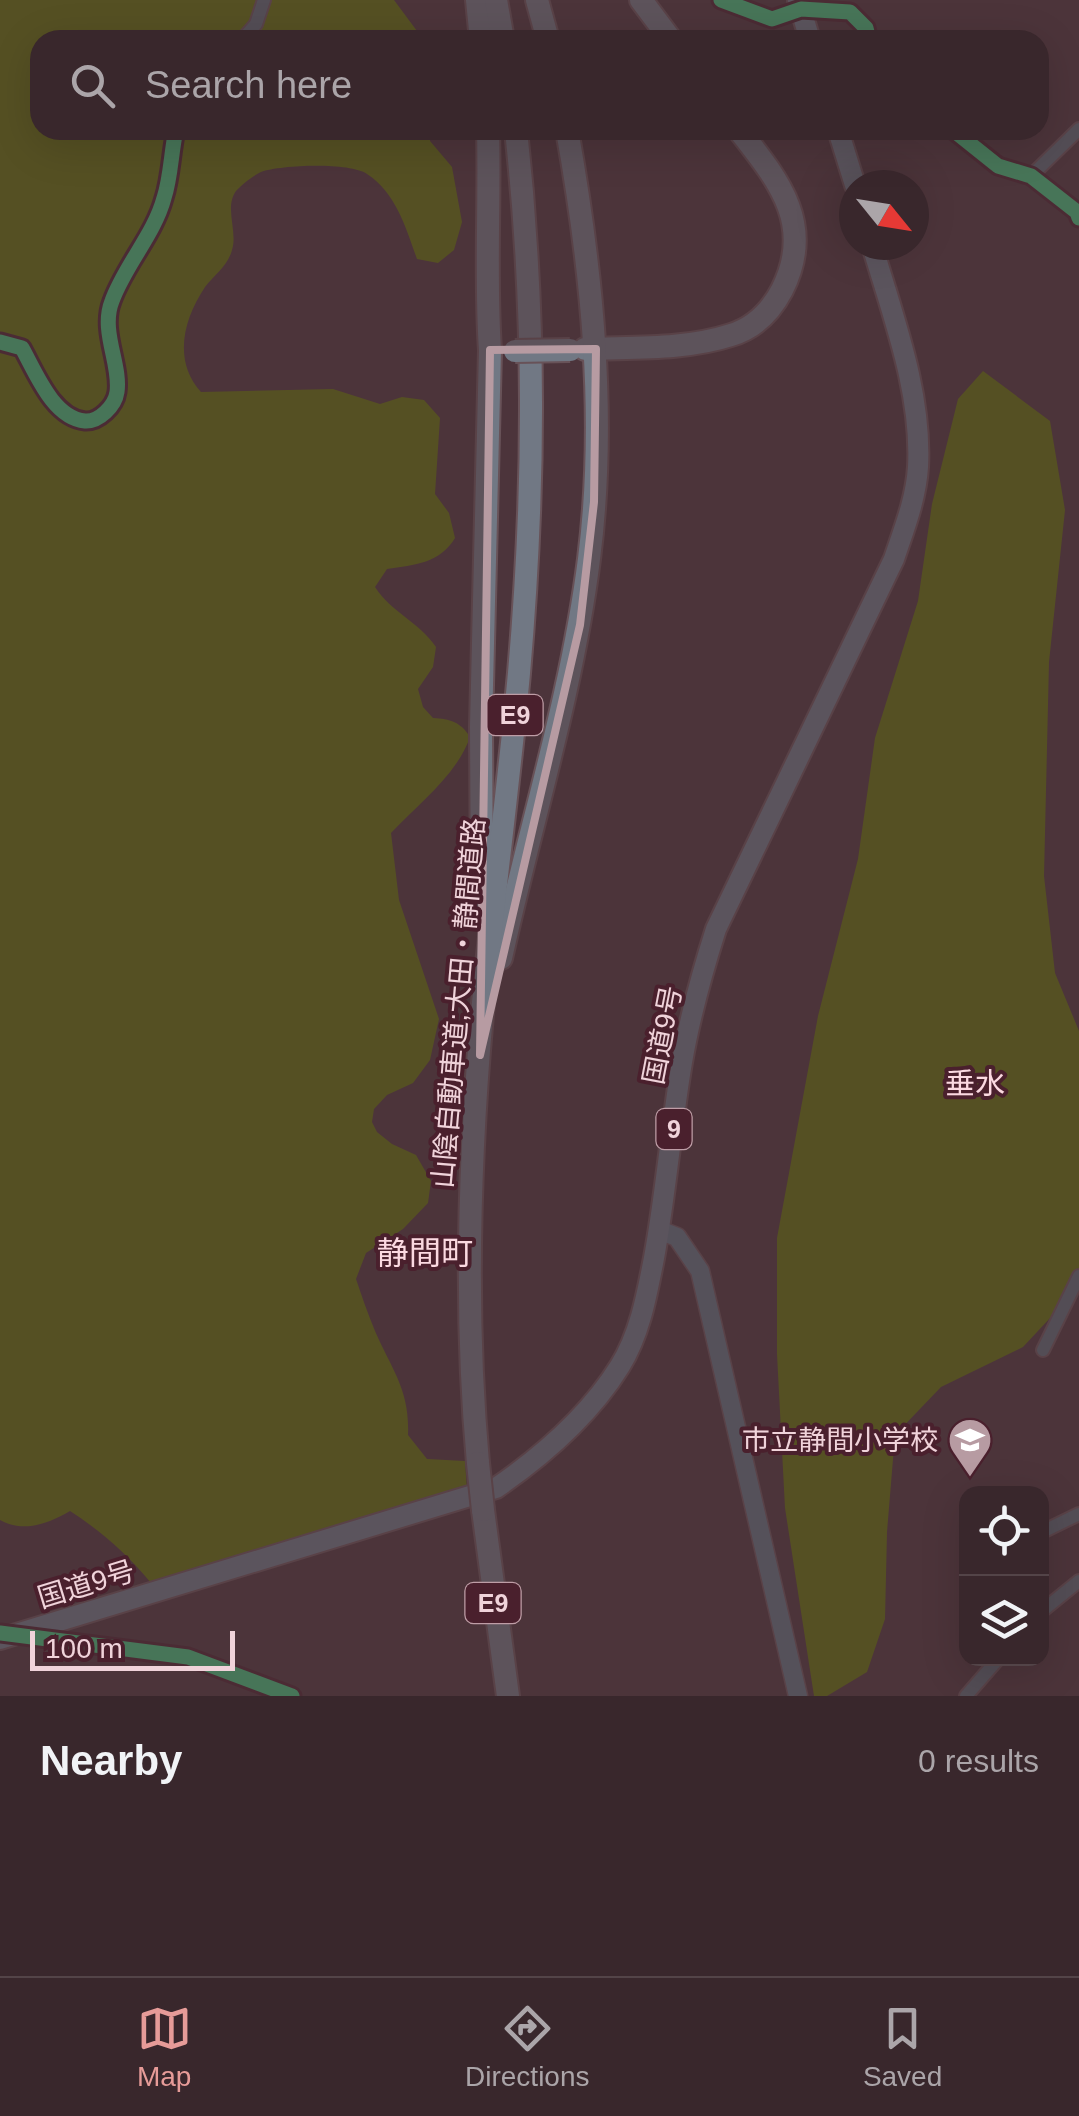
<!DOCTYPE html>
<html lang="en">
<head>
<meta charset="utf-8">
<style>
	body { margin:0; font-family:Arial,"Noto Sans JP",sans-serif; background:#402f34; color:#f1f3f6 }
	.controls { position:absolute; right:30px; bottom:30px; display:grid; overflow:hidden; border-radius:20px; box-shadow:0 10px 40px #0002 }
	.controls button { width:90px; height:90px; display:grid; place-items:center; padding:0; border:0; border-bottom:2px solid #534448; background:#39272c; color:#f1f3f6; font:50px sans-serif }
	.compass { position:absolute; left:839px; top:170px; width:90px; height:90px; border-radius:50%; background:#39272c; box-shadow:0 10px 40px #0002; rotate:120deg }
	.scale { position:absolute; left:30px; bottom:25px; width:205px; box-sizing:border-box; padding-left:10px; border:5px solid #f0d3da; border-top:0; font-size:28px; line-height:35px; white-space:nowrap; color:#f0d3da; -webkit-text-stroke:8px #4a202d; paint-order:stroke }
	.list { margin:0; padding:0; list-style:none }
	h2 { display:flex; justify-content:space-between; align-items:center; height:130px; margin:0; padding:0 40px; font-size:42px }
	h2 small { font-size:32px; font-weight:400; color:#aba5a9 }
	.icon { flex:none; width:55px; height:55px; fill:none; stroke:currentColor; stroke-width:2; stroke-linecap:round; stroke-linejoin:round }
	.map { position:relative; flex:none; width:1079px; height:1696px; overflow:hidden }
	.search { position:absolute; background:#39272c; box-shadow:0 10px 40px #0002; left:30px; right:30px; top:30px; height:110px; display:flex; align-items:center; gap:25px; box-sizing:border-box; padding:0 35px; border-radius:30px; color:#aba5a9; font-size:38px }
	.sheet { height:280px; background:#39272c }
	nav { display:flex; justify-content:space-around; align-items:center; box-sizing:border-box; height:140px; border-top:2px solid #534448; background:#39272c; font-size:28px; color:#aba5a9 }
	nav a { display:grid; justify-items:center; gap:5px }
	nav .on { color:#e69b98 }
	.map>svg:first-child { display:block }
</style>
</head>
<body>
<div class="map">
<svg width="1079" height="1696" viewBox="0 0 1079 1696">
	<rect width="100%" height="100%" fill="#4c343b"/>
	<g fill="#617108">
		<path d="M 0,0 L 394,0 L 417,31 L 419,40 L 40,40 L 40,130 L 430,130 L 430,141 L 452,167 L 462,222 L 454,250 L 438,263 L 417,259 C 406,228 396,193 367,174 C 349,162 281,165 261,172 C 254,175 241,185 236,191 C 224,208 238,231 232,250 C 228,266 214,275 205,287 C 183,320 173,361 201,392 L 333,389 L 380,404 L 402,397 L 424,400 L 440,418 L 435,494 L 449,513 L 455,538 C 440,563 415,565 387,569 L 375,587 C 392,613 418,621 436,647 L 433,667 L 418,689 L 423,707 L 433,718 C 450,719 461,722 470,737 C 457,775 418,804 391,833 L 399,900 L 439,1019 L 430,1060 L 413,1083 L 387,1095 L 374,1109 L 372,1122 L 377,1132 L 392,1144 L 416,1155 L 431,1181 L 428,1203 L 403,1229 L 366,1253 L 356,1279 C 362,1297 368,1314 375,1331 C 392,1370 410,1390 408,1435 L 427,1459 L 465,1461 L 467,1490 L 151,1583 C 128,1555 101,1531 70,1511 C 48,1524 23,1533 0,1520 Z"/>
		<path d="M 983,371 L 1050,421 L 1065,510 L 1049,662 L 1044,876 L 1055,973 L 1079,1031 L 1079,1287 L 1023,1347 L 941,1387 L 895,1435 L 887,1532 L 885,1619 L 867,1672 L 827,1696 L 814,1696 L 785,1508 L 777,1354 L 777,1238 L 818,1016 L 858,859 L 875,738 L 918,601 L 932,504 L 958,399 Z"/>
	</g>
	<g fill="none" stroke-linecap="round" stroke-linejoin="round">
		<defs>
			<g id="minor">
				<path d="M 721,0 L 772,19 L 801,9 L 850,12 L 866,28 L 869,40"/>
				<path d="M 242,40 L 256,24 L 264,0"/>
				<path d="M 953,130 L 998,166 L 1031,176 L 1077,212 L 1079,218"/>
				<path d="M 1031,176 L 1079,129"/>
				<path d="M 0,342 L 22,348 C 36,373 53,418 85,421 C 99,422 115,406 117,392 C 121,364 100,331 112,301 C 125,265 154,235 164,198 C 171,177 171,152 176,130"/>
				<path d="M 1043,1350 L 1079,1276"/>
				<path d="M 1042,1532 L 1079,1514"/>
				<path d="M 1042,1611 L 1079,1581"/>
				<path d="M 47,1637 L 112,1650 L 188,1657 L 292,1696"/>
				<path d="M 966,1696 L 999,1658"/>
			</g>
			<path id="secondary" d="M 659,1230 L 677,1237 L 700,1271 L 798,1696"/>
			<g id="trunk">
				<path d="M 798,0 L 810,40"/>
				<path d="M 838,130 L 855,185"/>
				<path d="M 0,1639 L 496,1488 C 544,1455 589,1416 620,1366 C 640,1334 647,1294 654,1258 C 666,1193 671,1127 682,1062 C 690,1016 702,973 716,929 L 894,559 C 904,529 916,499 918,467 C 922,392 893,317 872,245"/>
			</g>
			<g id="motorway">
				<path d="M 477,0 L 481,40"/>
				<path d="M 496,0 L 503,40"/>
				<path d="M 537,0 L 548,40"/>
				<path d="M 641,0 L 671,40"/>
				<path d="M 585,349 C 633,347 685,350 731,335 C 754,328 771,311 782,290 C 815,225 779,181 739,130"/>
				<path d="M 482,897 L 481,727 L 490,350 C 485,277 490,203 488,130"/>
				<path d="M 501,958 C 530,826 572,694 589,559 C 607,417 592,270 567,130"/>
				<path d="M 478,1463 C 464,1310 469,1156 483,1003 C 494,893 509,783 519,673 C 535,489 536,314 516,130"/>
				<path d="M 483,1510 L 508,1696"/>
			</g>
		</defs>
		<use href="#minor" stroke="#685258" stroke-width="16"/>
		<use href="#secondary" stroke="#685258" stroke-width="21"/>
		<use href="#trunk" stroke="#685258" stroke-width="24"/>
		<use href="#motorway" stroke="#685258" stroke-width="26"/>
		<use href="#minor" stroke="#5c6a76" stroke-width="12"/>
		<use href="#secondary" stroke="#617382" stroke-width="18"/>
		<use href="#trunk" stroke="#6e7a88" stroke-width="20"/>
		<use href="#motorway" stroke="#717884" stroke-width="22"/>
		<defs>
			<g id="motorway-bridge">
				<path d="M 515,351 L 570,350"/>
				<path d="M 478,1463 L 483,1510"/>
			</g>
		</defs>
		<use href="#motorway-bridge" stroke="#685258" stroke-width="26" stroke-linecap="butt"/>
		<use href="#motorway-bridge" stroke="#717884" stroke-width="22"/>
		<defs>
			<g id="cycleway">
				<path d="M 721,0 L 772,19 L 801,9 L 850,12 L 866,28 L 869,40"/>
				<path d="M 953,130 L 998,166 L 1031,176 L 1077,212 L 1079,218"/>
				<path d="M 0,342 L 22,348 C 36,373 53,418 85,421 C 99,422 115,406 117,392 C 121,364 100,331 112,301 C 125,265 154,235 164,198 C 171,177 171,152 176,130"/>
				<path d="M 0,1633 L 188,1657 L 292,1696"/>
			</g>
		</defs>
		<use href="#cycleway" stroke="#4a202d" stroke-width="21"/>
		<use href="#cycleway" stroke="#40c37c" stroke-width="15"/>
	</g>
	<path d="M0 0H1079V1696H0ZM 596,349 L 594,502 L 580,625 L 480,1055 L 490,350 Z" fill="#4c343b" fill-opacity=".55" fill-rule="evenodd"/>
	<path fill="none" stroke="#b79ba2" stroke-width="8" stroke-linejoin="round" d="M 596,349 L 594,502 L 580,625 L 480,1055 L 490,350 Z"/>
	<defs>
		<symbol id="school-pin" viewBox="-11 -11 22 30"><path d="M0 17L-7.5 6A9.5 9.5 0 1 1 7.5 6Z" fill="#b79ba2" stroke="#4a202d"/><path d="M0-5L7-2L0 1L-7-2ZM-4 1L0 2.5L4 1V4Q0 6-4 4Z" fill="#fff"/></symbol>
	</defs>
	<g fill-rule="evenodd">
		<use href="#school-pin" x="945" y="1415" width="50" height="68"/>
	</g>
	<g text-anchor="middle" stroke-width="8" stroke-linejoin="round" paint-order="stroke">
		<g fill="#4a202d" stroke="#be9da6" stroke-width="2.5">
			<rect x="487.5" y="695" width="55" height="40" rx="8"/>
			<rect x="656.5" y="1109" width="35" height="40" rx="8"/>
			<rect x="465.5" y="1583" width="55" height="40" rx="8"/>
		</g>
		<g font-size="25" font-weight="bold" fill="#f0d3da">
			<text x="515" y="724">E9</text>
			<text x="674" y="1138">9</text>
			<text x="493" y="1612">E9</text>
		</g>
		<g font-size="28" fill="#f0d3da" stroke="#4a202d">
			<text transform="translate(458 1003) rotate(-85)" y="10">山陰自動車道;大田・静間道路</text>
			<text transform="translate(662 1035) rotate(-79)" y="10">国道9号</text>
			<text transform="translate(86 1584) rotate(-17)" y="10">国道9号</text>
		</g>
		<g font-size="28" fill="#f0d3da" stroke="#4a202d" text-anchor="end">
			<text x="938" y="1450">市立静間小学校</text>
		</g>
		<g font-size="30" fill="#fbd9e1" stroke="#4a202d">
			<text x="975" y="1094">垂水</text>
		</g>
		<g font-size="32" fill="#fbd9e1" stroke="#4a202d">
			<text x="425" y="1264">静間町</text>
		</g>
	</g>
</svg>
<div class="controls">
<button><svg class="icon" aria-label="locate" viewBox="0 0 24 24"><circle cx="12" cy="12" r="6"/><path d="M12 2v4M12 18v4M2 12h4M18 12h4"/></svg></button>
<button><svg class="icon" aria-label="layers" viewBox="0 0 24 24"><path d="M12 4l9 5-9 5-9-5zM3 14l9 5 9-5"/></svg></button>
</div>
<svg class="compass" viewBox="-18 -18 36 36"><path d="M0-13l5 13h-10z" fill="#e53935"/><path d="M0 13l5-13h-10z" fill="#aba5a9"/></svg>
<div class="scale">100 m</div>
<div class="search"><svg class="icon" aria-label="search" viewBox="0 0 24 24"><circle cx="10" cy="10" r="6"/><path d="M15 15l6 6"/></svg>Search here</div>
</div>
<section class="sheet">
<h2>Nearby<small>0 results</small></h2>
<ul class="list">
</ul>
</section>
<nav>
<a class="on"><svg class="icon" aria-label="map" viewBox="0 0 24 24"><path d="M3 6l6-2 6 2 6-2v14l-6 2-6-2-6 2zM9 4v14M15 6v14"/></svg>Map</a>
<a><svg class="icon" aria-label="directions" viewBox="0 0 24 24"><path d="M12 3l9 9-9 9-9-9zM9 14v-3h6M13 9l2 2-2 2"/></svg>Directions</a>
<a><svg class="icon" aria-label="saved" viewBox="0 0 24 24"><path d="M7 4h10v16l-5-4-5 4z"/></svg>Saved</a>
</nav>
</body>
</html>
